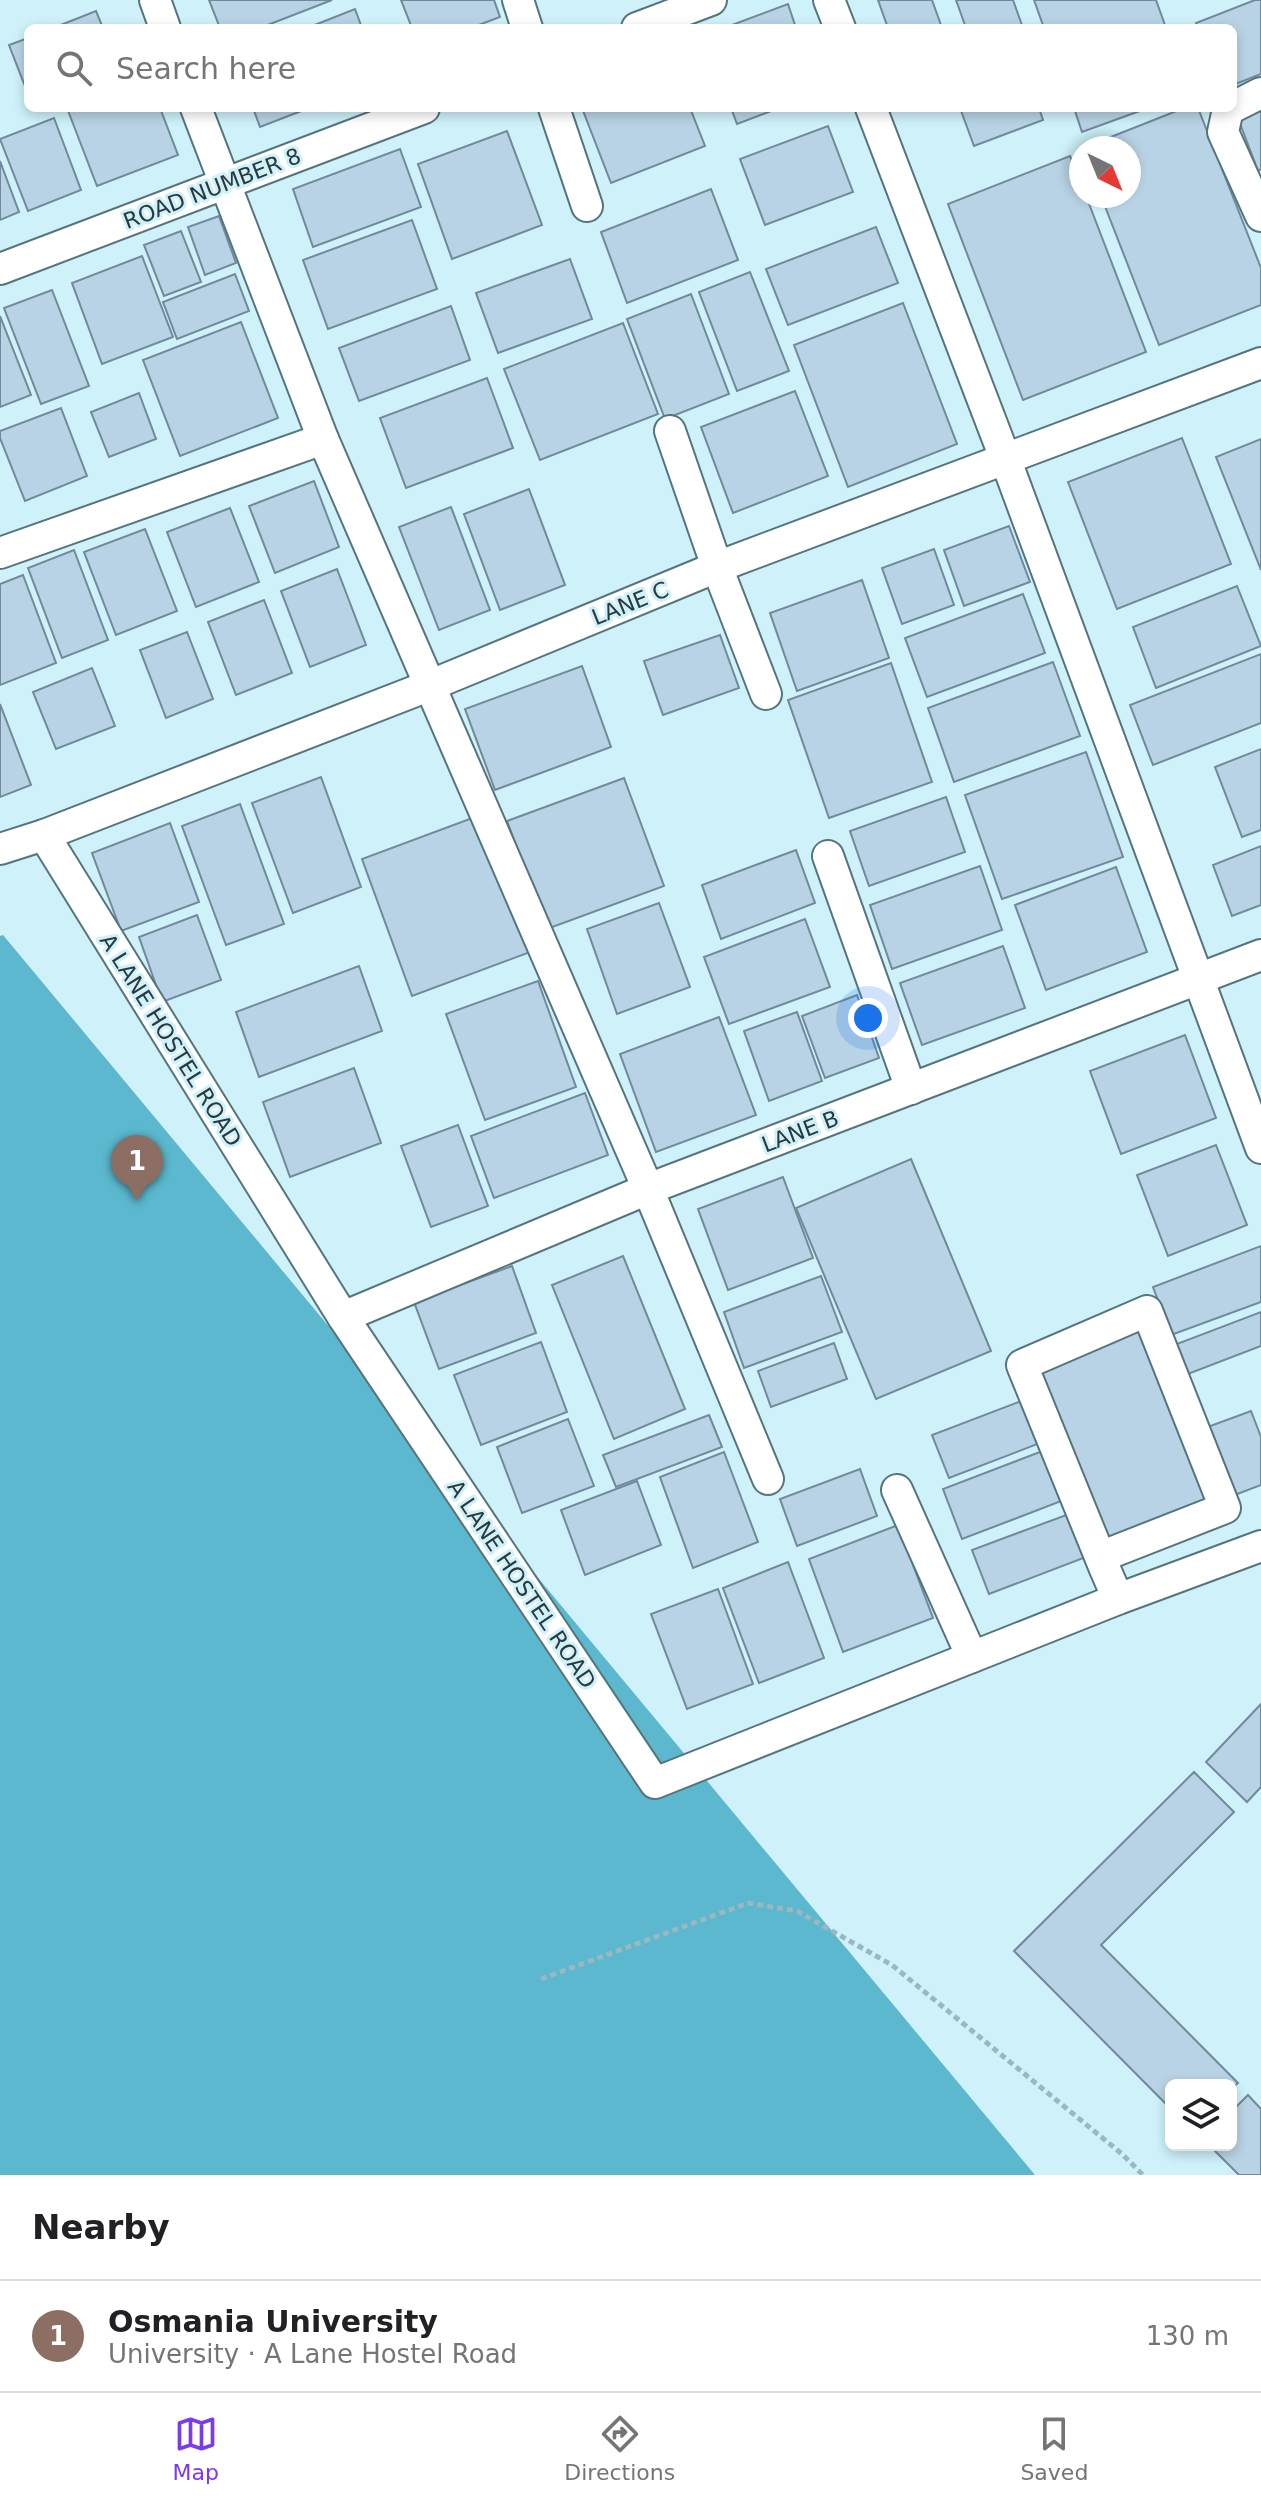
<!DOCTYPE html>
<html lang="en">
<head>
<meta charset="utf-8">
<style>
	body { margin:0; font-family:"DejaVu Sans",sans-serif; background:#f6f6f6; color:#202124 }
	.controls { position:absolute; right:24px; bottom:24px; display:grid; overflow:hidden; border-radius:12px; box-shadow:0 4px 12px #0003 }
	.controls button { width:72px; height:72px; display:grid; place-items:center; padding:0; border:0; border-bottom:2px solid #e0e0e0; background:#fff; color:#202124; font:40px sans-serif }
	.compass { position:absolute; left:1069px; top:136px; width:72px; height:72px; border-radius:50%; background:#fff; box-shadow:0 4px 12px #0003; rotate:137deg }
	.you { position:absolute; left:868px; top:1018px; width:28px; height:28px; margin:-20px; border:6px solid #fff; border-radius:50%; background:#1a73e8; box-shadow:0 0 0 12px #1a73e833 }
	.badge { display:grid; place-items:center; width:52px; height:52px; border-radius:50%; background:#7c3aed; color:#fff; font-size:26px; font-weight:700 }
	.pin { position:absolute; translate:-50% -66px; filter:drop-shadow(0 2px 4px #0008) }
	.pin::after { content:''; position:absolute; top:42px; width:28px; height:24px; background:inherit; clip-path:polygon(0 0,100% 0,50% 100%) }
	.list { margin:0; padding:0; list-style:none }
	h2 { display:flex; justify-content:space-between; align-items:center; height:104px; margin:0; padding:0 32px; font-size:34px }
	h2 small { font-size:26px; font-weight:400; color:#757577 }
	.list li { display:grid; grid-template-columns:52px 1fr auto; gap:24px; align-items:center; box-sizing:border-box; height:112px; padding:0 32px; border-top:2px solid #e0e0e0 }
	.list b { display:block; font-size:30px; white-space:nowrap }
	.list p { margin:0; font-size:26px; white-space:nowrap; color:#757577 }
	.list em { font-size:26px; font-style:normal; color:#757577 }
	.icon { flex:none; width:44px; height:44px; fill:none; stroke:currentColor; stroke-width:2; stroke-linecap:round; stroke-linejoin:round }
	.map { position:relative; flex:none; width:1261px; height:2175px; overflow:hidden }
	.search { position:absolute; background:#fff; box-shadow:0 4px 12px #0003; left:24px; right:24px; top:24px; height:88px; display:flex; align-items:center; gap:20px; box-sizing:border-box; padding:0 28px; border-radius:12px; color:#757577; font-size:30px }
	.sheet { height:216px; background:#fff }
	nav { display:flex; justify-content:space-around; align-items:center; box-sizing:border-box; height:112px; border-top:2px solid #e0e0e0; background:#fff; font-size:22px; color:#757577 }
	nav a { display:grid; justify-items:center; gap:4px }
	nav .on { color:#7c3aed }
	.map>svg:first-child { display:block }
</style>
</head>
<body>
<div class="map">
<svg width="1261" height="2175" viewBox="0 0 1261 2175">
	<rect width="100%" height="100%" fill="#cef1fa"/>
	<path fill="#5bb8ce" d="M 3,935 L 1035,2175 L 0,2175 L 0,936 Z"/>
	<g fill="#b8d3e5" stroke="#71899a" stroke-width="2">
		<path d="M 209,0 L 332,0 L 260,28 L 220,28 Z"/>
		<path d="M 401,0 L 494,0 L 500,17 L 471,28 L 412,28 Z"/>
		<path d="M 878,0 L 932,0 L 942,28 L 888,28 Z"/>
		<path d="M 956,0 L 1013,0 L 1023,28 L 966,28 Z"/>
		<path d="M 1034,0 L 1156,0 L 1166,28 L 1044,28 Z"/>
		<path d="M 1255,0 L 1261,0 L 1261,74 L 1233,85 L 1233,28 L 1198,28 L 1196,23 Z"/>
		<path d="M 788,4 L 796,28 L 724,28 Z"/>
		<path d="M 355,9 L 362,28 L 307,28 Z"/>
		<path d="M 96,11 L 103,28 L 53,28 Z"/>
		<path d="M 28,38 L 28,94 L 9,45 Z"/>
		<path d="M 67,108 L 160,108 L 178,155 L 97,186 Z"/>
		<path d="M 253,108 L 309,108 L 260,127 Z"/>
		<path d="M 582,108 L 690,108 L 705,146 L 611,183 Z"/>
		<path d="M 731,108 L 779,108 L 737,124 Z"/>
		<path d="M 960,108 L 1039,108 L 1043,120 L 974,146 Z"/>
		<path d="M 1074,108 L 1148,108 L 1082,132 Z"/>
		<path d="M 1184,108 L 1198,108 L 1261,268 L 1261,305 L 1159,345 L 1101,196 L 1129,196 L 1129,148 L 1083,148 Z"/>
		<path d="M 1261,109 L 1261,169 L 1258,171 L 1238,118 Z"/>
		<path d="M 54,118 L 81,190 L 28,211 L 0,139 Z"/>
		<path d="M 828,126 L 853,192 L 765,225 L 740,159 Z"/>
		<path d="M 507,131 L 542,225 L 452,259 L 418,164 Z"/>
		<path d="M 400,149 L 421,207 L 313,247 L 293,189 Z"/>
		<path d="M 1070,156 L 1081,183 L 1081,196 L 1086,196 L 1146,352 L 1023,400 L 948,204 Z"/>
		<path d="M 0,161 L 19,212 L 0,220 Z"/>
		<path d="M 711,189 L 738,260 L 627,303 L 601,232 Z"/>
		<path d="M 219,216 L 236,263 L 205,275 L 188,227 Z"/>
		<path d="M 412,220 L 437,289 L 328,329 L 303,260 Z"/>
		<path d="M 876,227 L 898,283 L 788,325 L 766,269 Z"/>
		<path d="M 181,231 L 201,282 L 164,296 L 144,245 Z"/>
		<path d="M 142,256 L 173,337 L 102,364 L 72,283 Z"/>
		<path d="M 570,259 L 592,319 L 498,353 L 476,293 Z"/>
		<path d="M 750,272 L 789,371 L 737,391 L 699,292 Z"/>
		<path d="M 235,274 L 249,311 L 177,339 L 163,302 Z"/>
		<path d="M 52,290 L 89,386 L 41,404 L 4,308 Z"/>
		<path d="M 691,294 L 729,394 L 665,419 L 627,319 Z"/>
		<path d="M 903,303 L 957,444 L 848,487 L 794,345 Z"/>
		<path d="M 451,306 L 470,360 L 359,401 L 339,348 Z"/>
		<path d="M 0,316 L 31,395 L 0,407 Z"/>
		<path d="M 241,322 L 278,418 L 180,456 L 143,360 Z"/>
		<path d="M 623,323 L 658,414 L 540,460 L 504,369 Z"/>
		<path d="M 487,378 L 513,448 L 406,488 L 380,418 Z"/>
		<path d="M 795,391 L 828,476 L 733,513 L 701,427 Z"/>
		<path d="M 139,393 L 156,439 L 109,457 L 91,412 Z"/>
		<path d="M 61,408 L 87,476 L 25,501 L 0,438 L 0,431 Z"/>
		<path d="M 1182,438 L 1231,564 L 1117,609 L 1068,482 Z"/>
		<path d="M 1261,439 L 1261,570 L 1216,457 Z"/>
		<path d="M 314,481 L 339,547 L 275,573 L 249,506 Z"/>
		<path d="M 529,489 L 565,585 L 500,610 L 464,514 Z"/>
		<path d="M 451,507 L 490,610 L 439,630 L 399,527 Z"/>
		<path d="M 230,508 L 259,582 L 196,607 L 167,532 Z"/>
		<path d="M 1009,526 L 1030,582 L 964,606 L 944,550 Z"/>
		<path d="M 145,529 L 177,611 L 116,635 L 84,552 Z"/>
		<path d="M 934,549 L 954,605 L 902,624 L 882,568 Z"/>
		<path d="M 74,550 L 108,640 L 62,658 L 28,568 Z"/>
		<path d="M 337,569 L 366,645 L 310,667 L 281,591 Z"/>
		<path d="M 23,575 L 56,663 L 0,685 L 0,584 Z"/>
		<path d="M 862,580 L 889,658 L 797,691 L 770,613 Z"/>
		<path d="M 1237,586 L 1261,646 L 1156,688 L 1133,627 Z"/>
		<path d="M 1023,594 L 1045,653 L 927,697 L 905,638 Z"/>
		<path d="M 264,600 L 292,673 L 236,695 L 208,622 Z"/>
		<path d="M 187,632 L 213,699 L 166,718 L 140,650 Z"/>
		<path d="M 720,635 L 739,688 L 663,715 L 644,661 Z"/>
		<path d="M 1261,654 L 1261,723 L 1153,765 L 1130,705 Z"/>
		<path d="M 1053,662 L 1080,736 L 954,782 L 928,708 Z"/>
		<path d="M 891,663 L 932,782 L 829,818 L 788,700 Z"/>
		<path d="M 582,666 L 611,747 L 495,790 L 465,709 Z"/>
		<path d="M 92,668 L 115,726 L 56,749 L 33,692 Z"/>
		<path d="M 0,704 L 31,785 L 0,797 Z"/>
		<path d="M 1261,749 L 1261,830 L 1242,837 L 1215,767 Z"/>
		<path d="M 1086,752 L 1123,857 L 1002,899 L 965,795 Z"/>
		<path d="M 321,777 L 361,887 L 293,913 L 252,803 Z"/>
		<path d="M 624,778 L 664,886 L 547,929 L 507,821 Z"/>
		<path d="M 946,797 L 965,852 L 869,886 L 850,831 Z"/>
		<path d="M 240,804 L 284,924 L 226,945 L 182,826 Z"/>
		<path d="M 483,814 L 533,951 L 412,996 L 362,859 Z"/>
		<path d="M 170,823 L 199,902 L 121,931 L 92,853 Z"/>
		<path d="M 1261,846 L 1261,905 L 1232,916 L 1213,865 Z"/>
		<path d="M 796,850 L 815,903 L 721,939 L 702,885 Z"/>
		<path d="M 980,866 L 1002,930 L 892,969 L 870,905 Z"/>
		<path d="M 1116,867 L 1147,952 L 1046,990 L 1015,905 Z"/>
		<path d="M 659,903 L 690,987 L 617,1014 L 587,929 Z"/>
		<path d="M 197,915 L 221,980 L 162,1002 L 139,937 Z"/>
		<path d="M 805,919 L 830,987 L 729,1024 L 704,957 Z"/>
		<path d="M 1003,946 L 1025,1008 L 922,1045 L 900,983 Z"/>
		<path d="M 359,966 L 382,1031 L 259,1077 L 236,1012 Z"/>
		<path d="M 538,981 L 576,1087 L 485,1120 L 446,1014 Z"/>
		<path d="M 857,995 L 879,1058 L 825,1078 L 802,1016 Z"/>
		<path d="M 797,1012 L 822,1081 L 769,1101 L 744,1031 Z"/>
		<path d="M 719,1017 L 756,1115 L 656,1152 L 620,1054 Z"/>
		<path d="M 1185,1035 L 1216,1118 L 1121,1154 L 1090,1071 Z"/>
		<path d="M 354,1068 L 381,1143 L 290,1177 L 263,1102 Z"/>
		<path d="M 585,1093 L 608,1155 L 494,1198 L 471,1136 Z"/>
		<path d="M 458,1125 L 488,1206 L 431,1227 L 401,1146 Z"/>
		<path d="M 1216,1145 L 1247,1225 L 1168,1256 L 1137,1175 Z"/>
		<path d="M 911,1159 L 991,1351 L 876,1399 L 796,1208 Z"/>
		<path d="M 783,1177 L 813,1258 L 728,1290 L 698,1209 Z"/>
		<path d="M 1261,1246 L 1261,1302 L 1171,1335 L 1153,1287 Z"/>
		<path d="M 623,1256 L 685,1409 L 614,1439 L 552,1285 Z"/>
		<path d="M 512,1266 L 536,1333 L 439,1369 L 414,1302 Z"/>
		<path d="M 821,1276 L 842,1332 L 744,1368 L 724,1312 Z"/>
		<path d="M 1261,1312 L 1261,1346 L 1180,1377 L 1169,1347 Z"/>
		<path d="M 1139,1327 L 1212,1507 L 1104,1552 L 1031,1372 Z"/>
		<path d="M 541,1342 L 567,1412 L 481,1445 L 454,1375 Z"/>
		<path d="M 834,1343 L 847,1379 L 771,1407 L 758,1371 Z"/>
		<path d="M 1024,1400 L 1040,1443 L 949,1478 L 932,1435 Z"/>
		<path d="M 1251,1411 L 1261,1437 L 1261,1485 L 1227,1498 L 1202,1429 Z"/>
		<path d="M 709,1415 L 722,1447 L 616,1487 L 603,1455 Z"/>
		<path d="M 568,1419 L 594,1486 L 522,1513 L 497,1447 Z"/>
		<path d="M 1045,1450 L 1064,1500 L 962,1539 L 943,1489 Z"/>
		<path d="M 724,1452 L 758,1542 L 693,1568 L 660,1477 Z"/>
		<path d="M 860,1469 L 877,1516 L 797,1546 L 780,1499 Z"/>
		<path d="M 637,1481 L 661,1545 L 585,1575 L 561,1510 Z"/>
		<path d="M 1069,1514 L 1086,1557 L 989,1594 L 972,1550 Z"/>
		<path d="M 898,1525 L 933,1618 L 843,1652 L 809,1559 Z"/>
		<path d="M 788,1562 L 824,1658 L 759,1683 L 723,1588 Z"/>
		<path d="M 718,1589 L 753,1684 L 687,1709 L 651,1614 Z"/>
		<path d="M 1261,1704 L 1261,1787 L 1247,1802 L 1206,1762 Z"/>
		<path d="M 1194,1772 L 1234,1812 L 1101,1945 L 1238,2083 L 1231,2089 L 1231,2085 L 1171,2085 L 1171,2109 L 1014,1951 Z"/>
		<path d="M 1248,2095 L 1261,2109 L 1261,2175 L 1239,2175 L 1209,2145 L 1231,2145 L 1231,2112 Z"/>
	</g>
	<g fill="none" stroke-linecap="round" stroke-linejoin="round">
		<defs>
			<g id="minor">
				<path d="M 155,0 L 165,28"/>
				<path d="M 518,0 L 527,28"/>
				<path d="M 829,0 L 840,28"/>
				<path d="M 637,28 L 711,0"/>
				<path d="M 1233,107 L 1261,93"/>
				<path d="M 196,108 L 323,439 L 648,1189 L 768,1479"/>
				<path d="M 554,108 L 587,206"/>
				<path d="M 871,108 L 1005,458 L 1261,1148"/>
				<path d="M 1230,108 L 1228,109 L 1223,132 L 1261,216"/>
				<path d="M 0,269 L 424,108"/>
				<path d="M 670,431 L 717,567 L 766,694"/>
				<path d="M 0,553 L 323,439"/>
				<path d="M 44,835 L 343,1317 L 655,1783 L 1118,1599 L 1261,1546"/>
				<path d="M 0,849 L 44,835 L 431,685 L 717,567 L 1261,363"/>
				<path d="M 828,856 L 911,1089"/>
				<path d="M 343,1317 L 648,1189 L 1261,955"/>
				<path d="M 897,1490 L 972,1657"/>
				<path d="M 1100,1557 L 1225,1508 L 1147,1311 L 1022,1365 L 1105,1569 L 1118,1599"/>
			</g>
		</defs>
		<use href="#minor" stroke="#55757d" stroke-width="34"/>
		<path stroke="#9bb7bf" stroke-width="5" stroke-dasharray="6 4" stroke-linecap="butt" d="M 541,1979 L 748,1903 L 797,1911 L 892,1965 L 1122,2154 L 1143,2175"/>
		<use href="#minor" stroke="#fff" stroke-width="30"/>
	</g>
	<g text-anchor="middle" stroke-width="6" stroke-linejoin="round" paint-order="stroke">
		<g font-size="22" fill="#2b383c" stroke="#cef1fa">
			<text transform="translate(212 188) rotate(-21)" y="8">ROAD NUMBER 8</text>
			<text transform="translate(630 603) rotate(-22)" y="8">LANE C</text>
			<text transform="translate(171 1040) rotate(58)" y="8">A LANE HOSTEL ROAD</text>
			<text transform="translate(800 1131) rotate(-21)" y="8">LANE B</text>
			<text transform="translate(522 1584) rotate(56)" y="8">A LANE HOSTEL ROAD</text>
		</g>
	</g>
</svg>
<div class="controls">
<button><svg class="icon" aria-label="layers" viewBox="0 0 24 24"><path d="M12 4l9 5-9 5-9-5zM3 14l9 5 9-5"/></svg></button>
</div>
<svg class="compass" viewBox="-18 -18 36 36"><path d="M0-13l5 13h-10z" fill="#e53935"/><path d="M0 13l5-13h-10z" fill="#757577"/></svg>
<div class="you"></div>
<div class="pin badge" style="left:137px;top:1201px;background:#8d6e63">1</div>
<div class="search"><svg class="icon" aria-label="search" viewBox="0 0 24 24"><circle cx="10" cy="10" r="6"/><path d="M15 15l6 6"/></svg>Search here</div>
</div>
<section class="sheet">
<h2>Nearby<small></small></h2>
<ul class="list">
<li><span class="badge" style="background:#8d6e63">1</span><div><b>Osmania University</b><p>University · A Lane Hostel Road</p></div><em>130 m</em></li>
</ul>
</section>
<nav>
<a class="on"><svg class="icon" aria-label="map" viewBox="0 0 24 24"><path d="M3 6l6-2 6 2 6-2v14l-6 2-6-2-6 2zM9 4v14M15 6v14"/></svg>Map</a>
<a><svg class="icon" aria-label="directions" viewBox="0 0 24 24"><path d="M12 3l9 9-9 9-9-9zM9 14v-3h6M13 9l2 2-2 2"/></svg>Directions</a>
<a><svg class="icon" aria-label="saved" viewBox="0 0 24 24"><path d="M7 4h10v16l-5-4-5 4z"/></svg>Saved</a>
</nav>
</body>
</html>
